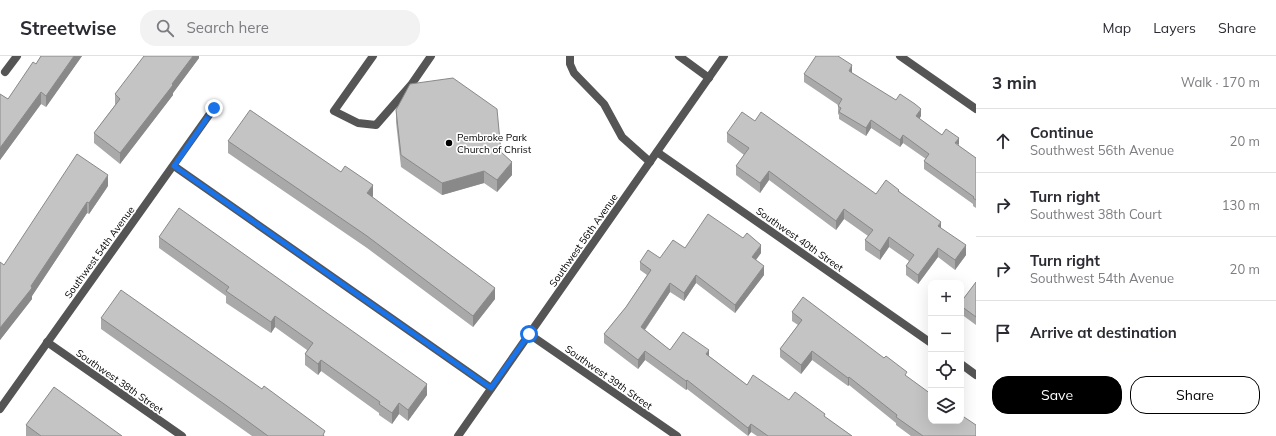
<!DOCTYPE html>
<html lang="en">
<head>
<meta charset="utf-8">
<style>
	body { margin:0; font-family:Mulish,sans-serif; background:#f2f2f3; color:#2b2b33 }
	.controls { position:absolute; right:12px; bottom:12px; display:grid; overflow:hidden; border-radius:8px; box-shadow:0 4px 16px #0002 }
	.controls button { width:36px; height:36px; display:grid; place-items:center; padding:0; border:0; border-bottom:1px solid #e1e1e2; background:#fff; color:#2b2b33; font:20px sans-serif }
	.stop { position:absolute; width:12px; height:12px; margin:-9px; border:3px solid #1a73e8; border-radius:50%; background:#fff }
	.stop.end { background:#1a73e8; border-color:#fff; box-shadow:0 1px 4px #0008 }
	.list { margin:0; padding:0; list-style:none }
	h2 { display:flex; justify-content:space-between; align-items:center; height:52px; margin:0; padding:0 16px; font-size:17px }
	h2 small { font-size:13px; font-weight:400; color:#7c7c81 }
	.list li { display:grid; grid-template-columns:26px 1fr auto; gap:12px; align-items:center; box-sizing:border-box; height:64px; padding:0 16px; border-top:1px solid #e1e1e2 }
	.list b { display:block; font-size:15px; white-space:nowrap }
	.list p { margin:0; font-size:13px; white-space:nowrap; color:#7c7c81 }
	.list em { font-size:13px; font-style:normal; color:#7c7c81 }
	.actions { display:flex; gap:8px; padding:12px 16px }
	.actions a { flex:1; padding:9px 0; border:1px solid #000; border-radius:16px; text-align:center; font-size:14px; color:#000 }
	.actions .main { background:#000; color:#fff }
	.icon { flex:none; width:22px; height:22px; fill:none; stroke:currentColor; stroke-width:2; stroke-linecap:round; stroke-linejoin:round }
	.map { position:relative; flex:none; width:976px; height:380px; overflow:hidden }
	header { display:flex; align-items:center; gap:24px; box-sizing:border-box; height:56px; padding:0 20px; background:#fff; border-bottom:1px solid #e1e1e2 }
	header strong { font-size:19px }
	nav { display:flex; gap:22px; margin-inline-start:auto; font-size:14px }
	.search { width:280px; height:36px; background:#f2f2f3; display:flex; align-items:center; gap:10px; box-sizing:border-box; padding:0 14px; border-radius:16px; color:#7c7c81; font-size:15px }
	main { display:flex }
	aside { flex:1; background:#fff }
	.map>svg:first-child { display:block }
</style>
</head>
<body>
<header>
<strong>Streetwise</strong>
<div class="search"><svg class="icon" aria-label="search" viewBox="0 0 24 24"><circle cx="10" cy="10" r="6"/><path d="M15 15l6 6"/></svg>Search here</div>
<nav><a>Map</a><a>Layers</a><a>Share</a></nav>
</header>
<main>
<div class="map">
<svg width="976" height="380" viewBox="0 0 976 380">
	<rect width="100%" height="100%" fill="#fff"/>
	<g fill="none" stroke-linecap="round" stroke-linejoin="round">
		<g stroke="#555" stroke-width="8">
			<path d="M 373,0 L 334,55 L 358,67 L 376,69 L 411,29 L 431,0"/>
			<path d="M 570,0 L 570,8 L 574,17 L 604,48 L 622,81 L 650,106"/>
			<path d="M 679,0 L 709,22"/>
			<path d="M 5,16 L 17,0"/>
		</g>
		<g stroke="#555" stroke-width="8">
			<path d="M 900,0 L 976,53"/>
			<path d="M 657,96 L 931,287"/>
			<path d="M 174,110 L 491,332"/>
			<path d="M 529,278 L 677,380"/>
			<path d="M 47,286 L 182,380"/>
			<path d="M 961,308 L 976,319"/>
			<path d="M 0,353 L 214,52"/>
		</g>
		<path stroke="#555" stroke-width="8" d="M 458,380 L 724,0"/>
	</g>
	<g fill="#a9a9a9">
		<path d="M 41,0 L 82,0 L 46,51 L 41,48 L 0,104 L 0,38 L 8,43 L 36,8 Z"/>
		<path d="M 199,0 L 199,2 L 173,37 L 173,39 L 120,108 L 94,87 L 94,77 L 115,49 L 115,38 Z"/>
		<path d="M 852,17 L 921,60 L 919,63 L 976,102 L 976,152 L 973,150 L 973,148 L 924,113 L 924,105 L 926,103 L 903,87 L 900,91 L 871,72 L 866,80 L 839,63 L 839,59 L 838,58 L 838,49 L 804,26 L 804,18 Z"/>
		<path d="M 396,54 L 501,96 L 512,119 L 497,136 L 484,127 L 442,139 L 401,111 L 396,66 Z"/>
		<path d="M 755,65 L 876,138 L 899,135 L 941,172 L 966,199 L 955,214 L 938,201 L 918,228 L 906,219 L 906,210 L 909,205 L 889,191 L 880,204 L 865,194 L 865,184 L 868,180 L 844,163 L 836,174 L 769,124 L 760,137 L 736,119 L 736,110 L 744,99 L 727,86 L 727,77 Z"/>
		<path d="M 228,85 L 373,140 L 372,141 L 495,243 L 473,271 L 367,192 L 228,97 Z"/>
		<path d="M 108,130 L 89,158 L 87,157 L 32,240 L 32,243 L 0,284 L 0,206 L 4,209 Z"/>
		<path d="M 159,181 L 427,339 L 408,365 L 399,358 L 392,368 L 379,359 L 379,357 L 321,315 L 318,319 L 305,309 L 305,298 L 307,294 L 275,271 L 271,277 L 226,247 L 226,240 L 159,192 Z"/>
		<path d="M 685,192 L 761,197 L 756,204 L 764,219 L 735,257 L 696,227 L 684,245 L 670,236 L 645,274 L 670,294 L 709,300 L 747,329 L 789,344 L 825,361 L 852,380 L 757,380 L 751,376 L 748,380 L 687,333 L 686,334 L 645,304 L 638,313 L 604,287 L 604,278 L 626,251 L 647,219 L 640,214 L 640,206 L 660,202 Z"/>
		<path d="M 976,226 L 976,269 L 961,258 L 961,246 Z"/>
		<path d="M 792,256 L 907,321 L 976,380 L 911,380 L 896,369 L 896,367 L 849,329 L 848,330 L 812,304 L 801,318 L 780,301 L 780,293 L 798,269 L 792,265 Z"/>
		<path d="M 101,262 L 325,380 L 252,380 L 101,273 Z"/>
		<path d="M 26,369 L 122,380 L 26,380 Z"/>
	</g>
	<g fill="#898989">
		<path d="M 74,0 L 82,0 L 46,51 L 46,40 Z"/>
		<path d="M 193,0 L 199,0 L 199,2 L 173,37 L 173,39 L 120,108 L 120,97 Z"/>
		<path d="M 852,9 L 852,17 L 849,15 Z"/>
		<path d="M 41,36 L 41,48 L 0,104 L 0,92 Z"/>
		<path d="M 921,53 L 921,60 L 916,68 L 916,60 Z"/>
		<path d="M 871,64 L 871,72 L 866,80 L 866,72 Z"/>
		<path d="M 903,79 L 903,87 L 900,91 L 900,84 Z"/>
		<path d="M 959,82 L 959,89 L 955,87 Z"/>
		<path d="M 512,106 L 512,119 L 497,136 L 497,124 Z"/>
		<path d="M 484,115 L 484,127 L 442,139 L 442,127 Z"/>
		<path d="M 769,115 L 769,124 L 760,137 L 760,127 Z"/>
		<path d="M 108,119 L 108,130 L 89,158 L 89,147 Z"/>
		<path d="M 373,129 L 373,140 L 367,149 L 367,137 Z"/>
		<path d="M 87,146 L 87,157 L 32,240 L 32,243 L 0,284 L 0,272 L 31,230 Z"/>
		<path d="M 844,153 L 844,163 L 836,174 L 836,165 Z"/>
		<path d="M 941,166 L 941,175 L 938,170 Z"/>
		<path d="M 889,181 L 889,191 L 880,204 L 880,195 Z"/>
		<path d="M 761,189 L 761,197 L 752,209 L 752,201 Z"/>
		<path d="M 966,189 L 966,199 L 955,214 L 955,204 Z"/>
		<path d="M 938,192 L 938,201 L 918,228 L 918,219 Z"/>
		<path d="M 764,210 L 764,219 L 735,257 L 735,249 Z"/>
		<path d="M 696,219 L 696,227 L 684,245 L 684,237 Z"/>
		<path d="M 670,227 L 670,236 L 641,279 L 641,271 Z"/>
		<path d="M 495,232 L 495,243 L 473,271 L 473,260 Z"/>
		<path d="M 275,260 L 275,271 L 271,277 L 271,266 Z"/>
		<path d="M 709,294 L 709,302 L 706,298 Z"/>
		<path d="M 645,295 L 645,304 L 638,313 L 638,304 Z"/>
		<path d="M 812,295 L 812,304 L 801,318 L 801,309 Z"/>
		<path d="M 321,304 L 321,315 L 318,319 L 318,308 Z"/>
		<path d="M 849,321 L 849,329 L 848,330 L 848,322 Z"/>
		<path d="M 687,324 L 687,333 L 686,334 L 686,325 Z"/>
		<path d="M 427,328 L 427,339 L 408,365 L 408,354 Z"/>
		<path d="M 399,347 L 399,358 L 392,368 L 392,357 Z"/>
		<path d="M 751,368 L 751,376 L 748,380 L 748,372 Z"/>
	</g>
	<g fill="#c4c4c4" stroke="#898989">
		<path d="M 41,0 L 74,0 L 46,40 L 41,36 L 0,92 L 0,38 L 8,43 L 33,6 L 36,8 Z"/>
		<path d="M 144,0 L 193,0 L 172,28 L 173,29 L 120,97 L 94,77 L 120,43 L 115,38 Z"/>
		<path d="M 816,0 L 838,0 L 852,9 L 849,15 L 896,44 L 900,38 L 915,48 L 921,53 L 916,60 L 942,79 L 946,73 L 959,82 L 955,87 L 976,102 L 976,144 L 973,142 L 974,141 L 924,105 L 929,98 L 903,79 L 900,84 L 871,64 L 866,72 L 839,56 L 841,52 L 838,50 L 842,43 L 804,18 Z"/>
		<path d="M 453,22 L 497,53 L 501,96 L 512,106 L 497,124 L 484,115 L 442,127 L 401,99 L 396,54 L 410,28 Z"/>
		<path d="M 250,54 L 341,116 L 345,110 L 373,129 L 367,137 L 495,232 L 473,260 L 367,180 L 228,85 Z"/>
		<path d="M 742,56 L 755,65 L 761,56 L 876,138 L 886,124 L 899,134 L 898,135 L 941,166 L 938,170 L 966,189 L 955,204 L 938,192 L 918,219 L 906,210 L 914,199 L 889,181 L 880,195 L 865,184 L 873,174 L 844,153 L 836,165 L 769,115 L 760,127 L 736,110 L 749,92 L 727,77 Z"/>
		<path d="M 77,98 L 108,119 L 89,147 L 87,146 L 31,230 L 32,232 L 0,272 L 0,206 L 4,209 Z"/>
		<path d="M 179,152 L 427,328 L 408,354 L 399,347 L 392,357 L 379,348 L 380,346 L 321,304 L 318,308 L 305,298 L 313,287 L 275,260 L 271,266 L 226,235 L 229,231 L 159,181 Z"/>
		<path d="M 708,158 L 743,182 L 747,177 L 761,189 L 752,201 L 764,210 L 735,249 L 696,219 L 684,237 L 670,227 L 641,271 L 670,294 L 683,276 L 709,294 L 706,298 L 747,329 L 753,319 L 789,344 L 795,336 L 825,358 L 824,360 L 852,380 L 768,380 L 751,368 L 748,372 L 687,324 L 686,325 L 645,295 L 638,304 L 604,278 L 626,251 L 651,214 L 640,206 L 648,194 L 660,202 L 673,184 L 685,192 Z"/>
		<path d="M 976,226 L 976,261 L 961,250 L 961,246 Z"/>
		<path d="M 121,234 L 262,333 L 264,330 L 325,375 L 323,379 L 324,380 L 268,380 L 227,350 L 101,262 Z"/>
		<path d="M 803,241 L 884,302 L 886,300 L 907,316 L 905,319 L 931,338 L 931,365 L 961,365 L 961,359 L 976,369 L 976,380 L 923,380 L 896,361 L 897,359 L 849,321 L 848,322 L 812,295 L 801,309 L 780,293 L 802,264 L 792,256 Z"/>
		<path d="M 54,331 L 122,380 L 41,380 L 26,369 Z"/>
	</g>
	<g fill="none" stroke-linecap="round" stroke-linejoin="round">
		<path stroke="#1a73e8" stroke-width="5" d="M 214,52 L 174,110 L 491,332 L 529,278"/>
	</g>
	<circle fill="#000" stroke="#fff" stroke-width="1.5" cx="449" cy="87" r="4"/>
	<g text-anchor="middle" stroke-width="3.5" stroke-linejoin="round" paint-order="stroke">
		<g font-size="10" fill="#000" stroke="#fff" text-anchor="start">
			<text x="457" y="85">Pembroke Park<tspan x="457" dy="12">Church of Christ</tspan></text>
		</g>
		<g font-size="10" fill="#000" stroke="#fff">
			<text transform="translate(800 183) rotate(35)" y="4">Southwest 40th Street</text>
			<text transform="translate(583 184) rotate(-55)" y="4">Southwest 56th Avenue</text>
			<text transform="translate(99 196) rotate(-54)" y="4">Southwest 54th Avenue</text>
			<text transform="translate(609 321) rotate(35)" y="4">Southwest 39th Street</text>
			<text transform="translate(120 325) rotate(35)" y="4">Southwest 38th Street</text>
		</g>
	</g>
</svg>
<div class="controls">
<button>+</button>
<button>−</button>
<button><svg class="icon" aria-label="locate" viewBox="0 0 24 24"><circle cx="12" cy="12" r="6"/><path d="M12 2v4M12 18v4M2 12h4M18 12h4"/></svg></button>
<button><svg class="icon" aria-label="layers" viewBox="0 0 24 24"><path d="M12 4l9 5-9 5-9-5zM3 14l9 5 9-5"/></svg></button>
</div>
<div class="stop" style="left:529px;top:278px"></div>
<div class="stop end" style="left:214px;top:52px"></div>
</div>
<aside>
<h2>3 min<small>Walk · 170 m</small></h2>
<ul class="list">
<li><svg class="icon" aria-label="ahead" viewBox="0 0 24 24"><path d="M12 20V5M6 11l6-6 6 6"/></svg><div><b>Continue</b><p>Southwest 56th Avenue</p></div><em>20 m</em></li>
<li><svg class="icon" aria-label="right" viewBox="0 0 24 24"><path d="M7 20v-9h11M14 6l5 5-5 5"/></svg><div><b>Turn right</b><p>Southwest 38th Court</p></div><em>130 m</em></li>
<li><svg class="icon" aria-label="right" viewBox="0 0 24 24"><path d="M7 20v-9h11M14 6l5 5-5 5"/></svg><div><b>Turn right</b><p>Southwest 54th Avenue</p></div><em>20 m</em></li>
<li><svg class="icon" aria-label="arrive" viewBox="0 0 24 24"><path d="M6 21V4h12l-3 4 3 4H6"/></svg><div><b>Arrive at destination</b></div></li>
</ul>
<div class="actions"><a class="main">Save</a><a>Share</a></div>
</aside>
</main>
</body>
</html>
